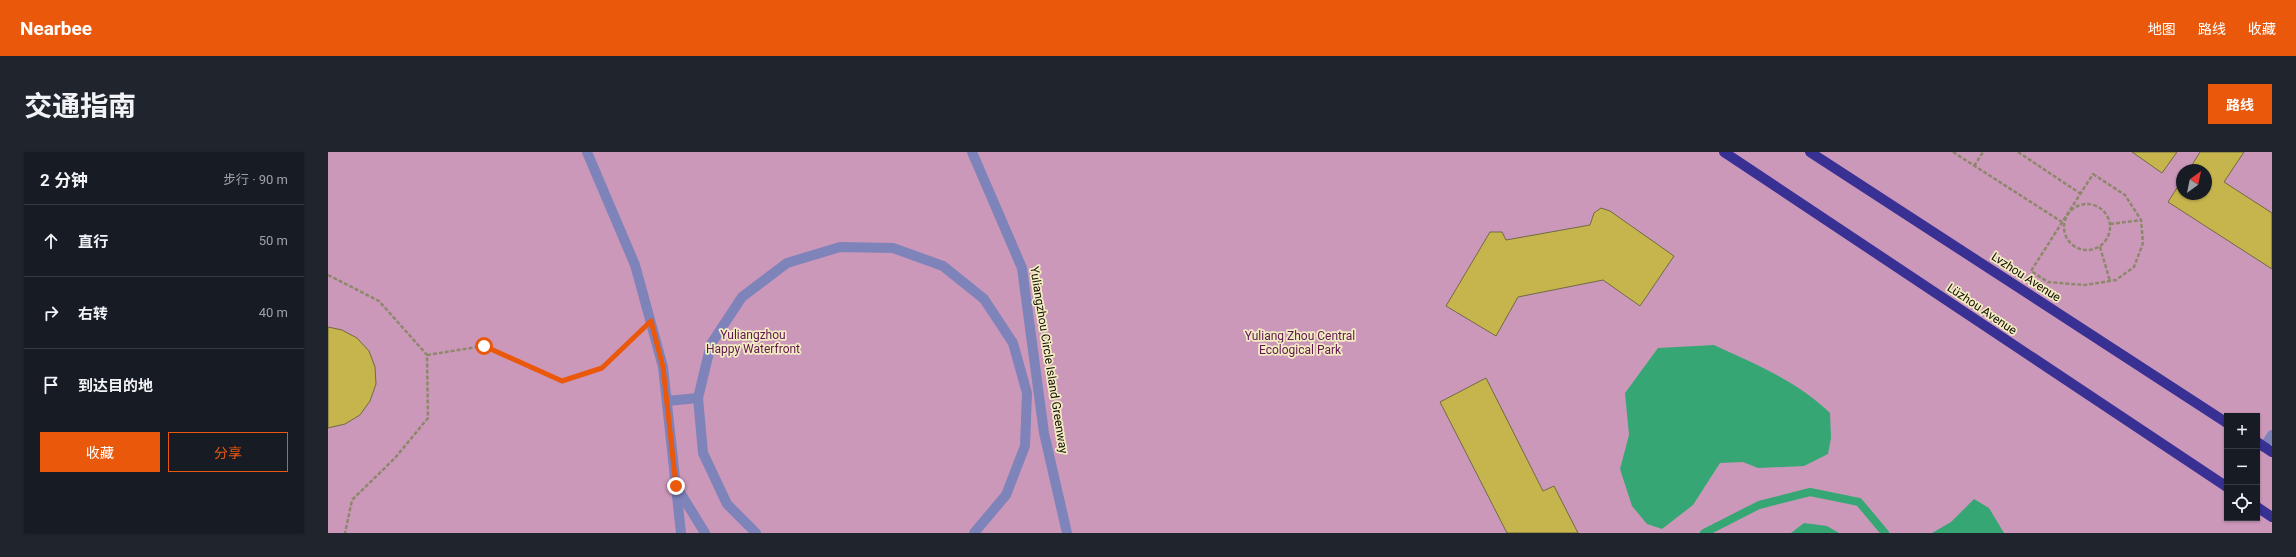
<!DOCTYPE html>
<html lang="zh">
<head>
<meta charset="utf-8">
<style>
	body { margin:0; font-family:Roboto,"Noto Sans SC",sans-serif; background:#20242c; color:#f1f3f6 }
	.controls { position:absolute; right:12px; bottom:12px; display:grid; overflow:hidden; border-radius:0px; box-shadow:0 1px 3px #0004 }
	.controls button { width:36px; height:36px; display:grid; place-items:center; padding:0; border:0; border-bottom:1px solid #363941; background:#171b24; color:#f1f3f6; font:20px sans-serif }
	.compass { position:absolute; left:1848px; top:12px; width:36px; height:36px; border-radius:50%; background:#171b24; box-shadow:0 1px 3px #0004; rotate:33deg }
	.stop { position:absolute; width:12px; height:12px; margin:-9px; border:3px solid #ea580c; border-radius:50%; background:#fff }
	.stop.end { background:#ea580c; border-color:#fff; box-shadow:0 1px 4px #0008 }
	.list { margin:0; padding:0; list-style:none }
	h2 { display:flex; justify-content:space-between; align-items:center; height:52px; margin:0; padding:0 16px; font-size:17px }
	h2 small { font-size:13px; font-weight:400; color:#9ea1a6 }
	.list li { display:grid; grid-template-columns:26px 1fr auto; gap:12px; align-items:center; box-sizing:border-box; height:72px; padding:0 16px; border-top:1px solid #363941 }
	.list b { display:block; font-size:15px; white-space:nowrap }
	.list em { font-size:13px; font-style:normal; color:#9ea1a6 }
	.actions { display:flex; gap:8px; padding:12px 16px }
	.actions a { flex:1; padding:9px 0; border:1px solid #ea580c; border-radius:0px; text-align:center; font-size:14px; color:#ea580c }
	.actions .main { background:#ea580c; color:#fff }
	.icon { flex:none; width:22px; height:22px; fill:none; stroke:currentColor; stroke-width:2; stroke-linecap:round; stroke-linejoin:round }
	.map { position:relative; flex:none; width:1944px; height:381px; overflow:hidden; border-radius:0px }
	header { display:flex; align-items:center; gap:24px; box-sizing:border-box; height:56px; padding:0 20px; background:#ea580c; color:#fff }
	header strong { font-size:19px }
	nav { display:flex; gap:22px; margin-inline-start:auto; font-size:14px }
	.intro { display:flex; align-items:center; justify-content:space-between; box-sizing:border-box; height:96px; padding:0 24px }
	h1 { margin:0; font-size:28px }
	.button { padding:10px 18px; border-radius:0px; background:#ea580c; color:#fff; font-size:14px; font-weight:700 }
	main { display:flex; gap:24px; padding:0 24px }
	aside { flex:1; background:#171b24; border-radius:0px; box-shadow:0 1px 3px #0004 }
	.map>svg:first-child { display:block }
</style>
</head>
<body>
<header>
<strong>Nearbee</strong>
<nav><a>地图</a><a>路线</a><a>收藏</a></nav>
</header>
<div class="intro"><h1>交通指南</h1><a class="button">路线</a></div>
<main>
<aside>
<h2>2 分钟<small>步行 · 90 m</small></h2>
<ul class="list">
<li><svg class="icon" aria-label="ahead" viewBox="0 0 24 24"><path d="M12 20V5M6 11l6-6 6 6"/></svg><div><b>直行</b></div><em>50 m</em></li>
<li><svg class="icon" aria-label="right" viewBox="0 0 24 24"><path d="M7 20v-9h11M14 6l5 5-5 5"/></svg><div><b>右转</b></div><em>40 m</em></li>
<li><svg class="icon" aria-label="arrive" viewBox="0 0 24 24"><path d="M6 21V4h12l-3 4 3 4H6"/></svg><div><b>到达目的地</b></div></li>
</ul>
<div class="actions"><a class="main">收藏</a><a>分享</a></div>
</aside>
<div class="map">
<svg width="1944" height="381" viewBox="0 0 1944 381">
	<rect width="100%" height="100%" fill="#e5dfb6"/>
	<path fill="#cc98ba" fill-rule="evenodd" d="M 0,0 L 1944,0 L 1944,381 L 0,381 ZM 1854,18 L 1878,18 L 1878,42 L 1854,42 ZM 1899,264 L 1929,264 L 1929,366 L 1899,366 Z"/>
	<g fill="#36a674">
		<path d="M 1386,193 C 1427,212 1469,229 1502,261 L 1503,286 L 1500,302 L 1476,314 L 1430,316 L 1415,310 L 1392,311 L 1365,353 L 1334,377 L 1319,372 L 1304,354 L 1292,317 L 1301,283 L 1297,241 L 1330,196 Z"/>
		<path d="M 1646,347 L 1661,356 L 1676,381 L 1604,381 L 1623,370 Z"/>
		<path d="M 1476,371 L 1499,374 L 1511,381 L 1463,381 Z"/>
	</g>
	<g fill="none" stroke-linecap="round" stroke-linejoin="round">
		<path stroke="#36a674" stroke-width="8" d="M 1376,381 L 1431,353 L 1482,340 L 1531,350 L 1557,381"/>
	</g>
	<g fill="#c6b54c" stroke="#706a46">
		<path d="M 1804,0 L 1849,0 L 1834,21 Z"/>
		<path d="M 1872,0 L 1916,0 L 1896,30 L 1944,61 L 1944,117 L 1840,50 L 1854,28 L 1854,42 L 1878,42 L 1878,18 L 1861,18 Z"/>
		<path d="M 1273,56 L 1282,59 L 1346,104 L 1312,154 L 1275,128 L 1190,145 L 1168,184 L 1118,154 L 1162,80 L 1174,80 L 1178,88 L 1262,73 L 1266,61 Z"/>
		<path d="M 0,175 L 14,178 L 29,186 L 41,199 L 47,215 L 48,232 L 42,249 L 32,263 L 17,272 L 0,276 Z"/>
		<path d="M 1158,226 L 1215,339 L 1226,334 L 1250,381 L 1179,381 L 1112,250 Z"/>
	</g>
	<g fill="none" stroke-linecap="round" stroke-linejoin="round">
		<g stroke="#8d886c" stroke-width="2.5" stroke-dasharray="4 2" stroke-linecap="butt">
			<path d="M 1625,0 L 1734,70"/>
			<path d="M 1690,0 L 1753,42"/>
			<path d="M 1646,14 L 1655,0"/>
			<path d="M 1765,22 L 1797,43 L 1813,68 L 1815,91 L 1806,115 L 1788,128 L 1757,133 L 1720,130 L 1703,119 Z"/>
			<circle cx="1759" cy="75" r="23"/>
			<path d="M 1782,72 L 1813,68"/>
			<path d="M 1772,95 L 1782,129"/>
			<path d="M 0,123 L 51,149 L 99,203 L 100,266 L 67,306 L 24,348 L 17,381"/>
			<path d="M 99,203 L 156,194 L 234,229 L 274,216 L 306,185"/>
		</g>
		<g stroke="#7e83ba" stroke-width="10">
			<path d="M 259,0 L 307,113 L 335,215 L 353,381"/>
			<path d="M 644,0 L 694,116 L 716,281 L 739,381"/>
			<path d="M 339,249 L 370,246"/>
			<path d="M 1936,295 L 1944,283"/>
			<path d="M 350,337 L 377,381"/>
			<path d="M 428,381 L 399,352 L 375,301 L 370,246 L 383,192 L 414,145 L 459,111 L 512,95 L 565,96 L 615,114 L 656,147 L 685,191 L 699,241 L 697,294 L 678,343 L 646,381"/>
		</g>
		<g stroke="#393094" stroke-width="10">
			<path d="M 1396,0 L 1899,335"/>
			<path d="M 1482,0 L 1899,271"/>
			<path d="M 1929,290 L 1944,300"/>
			<path d="M 1929,355 L 1944,365"/>
		</g>
	</g>
	<g fill="none" stroke-linecap="round" stroke-linejoin="round">
		<path stroke="#ea580c" stroke-width="5" d="M 156,194 L 234,229 L 274,216 L 323,169 L 335,215 L 348,334"/>
	</g>
	<g text-anchor="middle" stroke-width="3.5" stroke-linejoin="round" paint-order="stroke">
		<g font-size="12" fill="#120f03" stroke="#f3ecc3">
			<text transform="translate(1698 125) rotate(33)" y="4">Lvzhou Avenue</text>
			<text transform="translate(1654 157) rotate(34)" y="4">Lüzhou Avenue</text>
			<text transform="translate(721 208) rotate(81)" y="4">Yuliangzhou Circle Island Greenway</text>
		</g>
		<g font-size="12" fill="#61164e" stroke="#f3ecc3">
			<text x="425" y="187">Yuliangzhou<tspan x="425" dy="14">Happy Waterfront</tspan></text>
			<text x="972" y="188">Yuliang Zhou Central<tspan x="972" dy="14">Ecological Park</tspan></text>
		</g>
	</g>
</svg>
<div class="controls">
<button>+</button>
<button>−</button>
<button><svg class="icon" aria-label="locate" viewBox="0 0 24 24"><circle cx="12" cy="12" r="6"/><path d="M12 2v4M12 18v4M2 12h4M18 12h4"/></svg></button>
</div>
<svg class="compass" viewBox="-18 -18 36 36"><path d="M0-13l5 13h-10z" fill="#e53935"/><path d="M0 13l5-13h-10z" fill="#9ea1a6"/></svg>
<div class="stop" style="left:156px;top:194px"></div>
<div class="stop end" style="left:348px;top:334px"></div>
</div>
</main>
</body>
</html>
